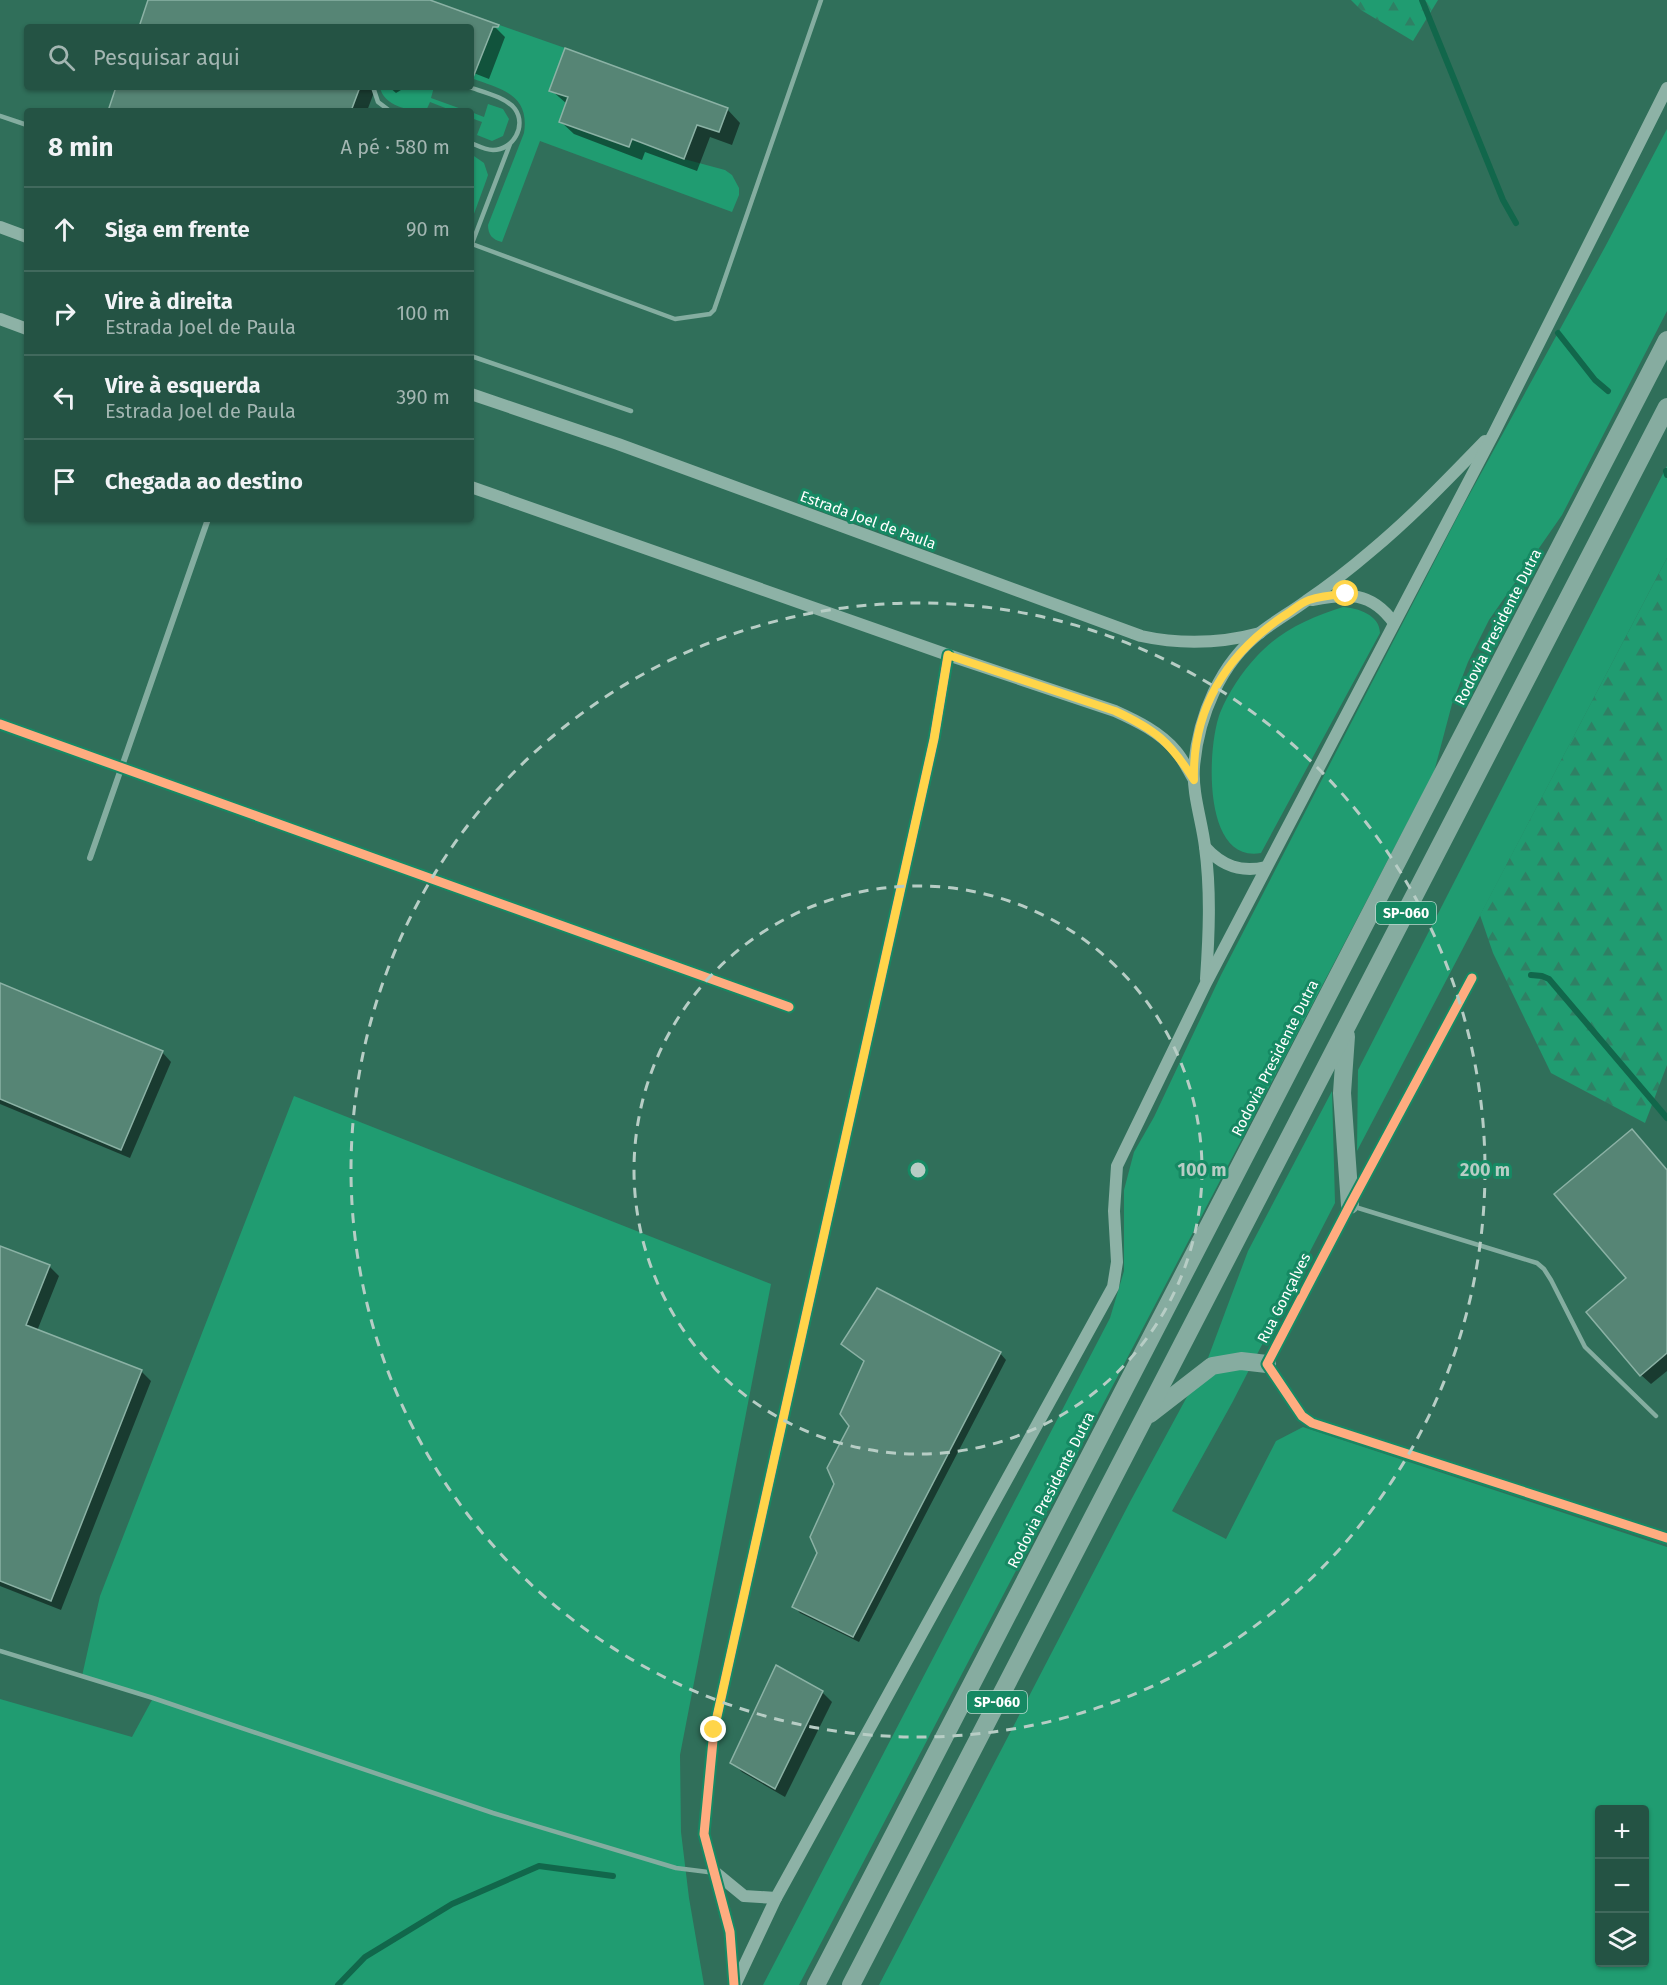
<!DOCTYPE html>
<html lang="pt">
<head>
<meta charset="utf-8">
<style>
	body { margin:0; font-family:"Fira Sans",sans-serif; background:#2c594b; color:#f1f3f6 }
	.controls { position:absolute; right:18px; bottom:18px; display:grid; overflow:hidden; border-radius:6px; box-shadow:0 2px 4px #0004 }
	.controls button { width:54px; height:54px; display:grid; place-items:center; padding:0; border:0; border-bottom:2px solid #41695d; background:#245344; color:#f1f3f6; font:30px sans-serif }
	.stop { position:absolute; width:18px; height:18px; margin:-14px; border:4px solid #ffd54a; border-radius:50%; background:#fff }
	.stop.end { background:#ffd54a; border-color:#fff; box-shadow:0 2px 6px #0008 }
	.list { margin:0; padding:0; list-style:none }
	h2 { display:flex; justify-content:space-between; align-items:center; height:78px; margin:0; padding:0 24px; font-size:26px }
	h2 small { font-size:20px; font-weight:400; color:#a3b6b2 }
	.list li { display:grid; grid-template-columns:39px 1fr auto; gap:18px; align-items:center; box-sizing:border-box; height:84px; padding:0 24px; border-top:2px solid #41695d }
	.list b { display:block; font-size:22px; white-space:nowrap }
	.list p { margin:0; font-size:20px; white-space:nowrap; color:#a3b6b2 }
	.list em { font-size:20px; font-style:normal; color:#a3b6b2 }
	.icon { flex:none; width:33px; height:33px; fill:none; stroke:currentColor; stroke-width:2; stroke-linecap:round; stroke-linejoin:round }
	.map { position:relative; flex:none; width:1667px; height:1985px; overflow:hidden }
	.search { position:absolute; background:#245344; box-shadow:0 2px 4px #0004; left:24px; top:24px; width:450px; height:66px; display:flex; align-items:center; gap:15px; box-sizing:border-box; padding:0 21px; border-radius:6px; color:#a3b6b2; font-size:22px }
	.panel { position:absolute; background:#245344; box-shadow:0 2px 4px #0004; left:24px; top:108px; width:450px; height:414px; border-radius:6px }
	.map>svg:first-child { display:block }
</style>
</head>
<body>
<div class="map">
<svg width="1667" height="1985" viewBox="0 0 1667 1985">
	<defs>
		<pattern id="forest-firs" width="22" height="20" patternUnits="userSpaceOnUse" patternTransform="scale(1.5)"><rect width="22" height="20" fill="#209c71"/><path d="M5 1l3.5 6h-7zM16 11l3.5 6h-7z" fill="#2f8064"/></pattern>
	</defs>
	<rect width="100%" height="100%" fill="#306f5a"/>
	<g fill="#209c71" fill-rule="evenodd">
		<path d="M 494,23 L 565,48 L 550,90 L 568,97 L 559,122 L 628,147 L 632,139 L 684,159 L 725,170 L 732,175 L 739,188 L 739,195 L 732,212 L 540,141 L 502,242 C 492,240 488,234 488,225 L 524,133 C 530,94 501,89 471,78 L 471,66 L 477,68 Z"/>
		<path d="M 380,87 L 434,87 L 431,98 L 467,111 L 453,111 L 430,102 L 426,111 C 410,111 383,106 380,87 Z"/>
		<path d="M 488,104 L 503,109 L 509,119 L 503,136 L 492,141 L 477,135 L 482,122 L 471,118 L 471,112 L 484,117 Z"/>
		<path d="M 1667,129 L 1667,311 L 1562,515 L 1489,620 L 1468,662 L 1452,704 L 1434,772 L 799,1985 L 763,1985 L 1110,1318 L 1124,1271 L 1124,1190 L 1134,1152 L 1154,1117 L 1221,975 L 1462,508 L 1605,247 Z"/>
		<path d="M 471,154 L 484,163 L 488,175 L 486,181 L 471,222 Z"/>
		<path d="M 1667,466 L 1667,558 L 1357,1151 L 1358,1070 Z"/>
		<path d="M 1343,607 C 1358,608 1380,615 1380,633 L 1261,853 C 1202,864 1207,747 1220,713 C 1228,693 1242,672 1257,656 C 1281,630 1311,617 1343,607 Z"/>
		<path d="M 1332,1091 L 1335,1203 L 1232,1403 L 1172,1511 L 1226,1539 L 1276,1441 L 1303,1427 L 1667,1547 L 1667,1985 L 879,1985 L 1131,1500 L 1208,1358 L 1248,1251 ZM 1600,1810 L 1644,1810 L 1644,1962 L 1600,1962 Z"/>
		<path d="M 294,1096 L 771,1284 L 680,1755 L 681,1832 L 689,1898 L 704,1985 L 0,1985 L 0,1699 L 132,1737 L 153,1698 L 82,1676 L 100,1596 Z"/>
	</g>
	<g fill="url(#forest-firs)">
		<path d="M 1351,0 L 1438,0 L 1413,41 L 1361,10 Z"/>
		<path d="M 1667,558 L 1667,1065 L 1645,1123 L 1551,1073 L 1493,953 L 1480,915 Z"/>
	</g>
	<g fill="#0007">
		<path d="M 150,0 L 426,0 L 493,25 L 505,37 L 489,79 L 471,72 L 471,27 L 140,27 Z"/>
		<path d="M 118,87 L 376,87 L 367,111 L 109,111 Z"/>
		<path d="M 389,87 L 406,87 L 396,93 Z"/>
		<path d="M 551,90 L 727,109 L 740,123 L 732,145 L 710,137 L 697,171 L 645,152 L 642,160 L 574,134 L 560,121 L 567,104 Z"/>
		<path d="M 0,984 L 162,1052 L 171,1062 L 130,1158 L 0,1104 Z"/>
		<path d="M 1667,1171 L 1667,1371 L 1651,1384 L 1641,1375 L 1628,1278 Z"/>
		<path d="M 0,1247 L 49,1266 L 59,1276 L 37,1331 L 141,1371 L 151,1381 L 61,1610 L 0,1586 Z"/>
		<path d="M 843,1344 L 1000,1353 L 1006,1360 L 859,1642 L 800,1613 L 794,1606 L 818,1553 L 851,1426 L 865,1362 Z"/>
		<path d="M 822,1692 L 832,1702 L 785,1797 L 742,1772 L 732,1762 Z"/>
	</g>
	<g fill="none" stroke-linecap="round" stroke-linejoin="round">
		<g stroke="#11674b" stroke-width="6">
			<path d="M 1422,0 L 1503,200 L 1516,223"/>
			<path d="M 1558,333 L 1595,380 L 1608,391"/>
			<path d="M 1666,471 L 1667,475"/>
			<path d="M 1531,975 L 1542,976 L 1549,979 L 1667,1118"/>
			<path d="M 338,1985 L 365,1957 L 452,1904 L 539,1866 L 613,1876"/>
		</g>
	</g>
	<g fill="#568575" stroke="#8bb2a5" stroke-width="1.5">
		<path d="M 148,0 L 430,0 L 499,25 L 498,27 L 493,27 L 472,80 L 471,27 L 139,27 Z"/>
		<path d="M 565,48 L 728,108 L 719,132 L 697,125 L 684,159 L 632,139 L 629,147 L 559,122 L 568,97 L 549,91 Z"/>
		<path d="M 116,87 L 360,87 L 351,111 L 108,111 Z"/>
		<path d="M 0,983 L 163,1051 L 121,1150 L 0,1099 Z"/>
		<path d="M 1632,1129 L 1667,1170 L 1667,1353 L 1640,1376 L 1586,1312 L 1626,1278 L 1554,1194 Z"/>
		<path d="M 0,1246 L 50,1265 L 26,1325 L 142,1370 L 51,1601 L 0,1581 Z"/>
		<path d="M 877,1288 L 1001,1352 L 853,1637 L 792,1607 L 817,1553 L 810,1537 L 834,1484 L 827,1468 L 849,1426 L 840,1414 L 864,1361 L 841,1344 Z"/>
		<path d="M 776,1665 L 823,1691 L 775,1789 L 730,1763 Z"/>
	</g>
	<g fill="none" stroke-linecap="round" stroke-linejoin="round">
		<g stroke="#84ada0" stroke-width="4.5">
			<path d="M 373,87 L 378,102 L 390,111"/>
			<path d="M 469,87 C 483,92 506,97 515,109 C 527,126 513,150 493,150 C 486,150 478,146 471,143"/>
			<path d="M 0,116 L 27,125"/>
			<path d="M 472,244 L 675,319 L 710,314 L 714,310 L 821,0"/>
			<path d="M 471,246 L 510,144"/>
			<path d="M 471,356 L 631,411"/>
			<path d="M 1355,1207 L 1537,1263 L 1544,1269 L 1551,1280 L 1585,1347 L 1656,1416"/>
			<path d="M 0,1651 L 153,1698 L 493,1813 L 676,1868 L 716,1873"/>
		</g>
		<g stroke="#84ada0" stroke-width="6">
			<path d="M 0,724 L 789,1007"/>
			<path d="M 90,858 L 208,519"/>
			<path d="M 1354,1197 L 1472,978"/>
			<path d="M 1349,1206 L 1267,1364 L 1302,1416 L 1312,1423 L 1667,1538"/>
			<path d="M 733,1981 L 730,1932 L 704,1834 L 714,1730 L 934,739 L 948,655"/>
		</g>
		<g stroke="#8db2a6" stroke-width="12">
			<path d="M 0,227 L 27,237"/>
			<path d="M 0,319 L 27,329"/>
			<path d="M 471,394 L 618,444 L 1141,636 C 1182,645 1219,644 1260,633"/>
			<path d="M 471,487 L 948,655 L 1115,711 C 1137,721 1160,732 1176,751 C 1183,759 1188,770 1194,780"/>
			<path d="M 1312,600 C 1347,593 1371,591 1394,623"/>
			<path d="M 1205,847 C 1222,866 1241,873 1266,867"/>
			<path d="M 1206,979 C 1209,935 1211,891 1205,847 C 1202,821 1192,794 1194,767 C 1198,717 1220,663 1261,632 C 1275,621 1291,612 1306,601 C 1328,586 1350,569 1371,551 C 1412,517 1448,479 1485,441"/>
			<path d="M 716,1873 L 744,1896 L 776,1898"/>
			<path d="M 735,1985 L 776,1898 L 1113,1287 L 1117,1262 L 1114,1211 L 1117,1166 L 1206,983 L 1494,433 L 1667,88"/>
		</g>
		<g stroke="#86aca0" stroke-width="18">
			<path d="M 1346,1036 L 1342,1093 L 1350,1205"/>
			<path d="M 1150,1414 L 1212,1366 L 1241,1361 L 1267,1364"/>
			<path d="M 816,1985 L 1667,340"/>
			<path d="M 851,1985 L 1667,407"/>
		</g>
		<defs>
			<g id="cycleway">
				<path d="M 0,724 L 789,1007"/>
				<path d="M 1472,978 L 1350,1205 L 1267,1364 L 1302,1416 L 1312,1423 L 1667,1538"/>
				<path d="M 734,1985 L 730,1932 L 704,1834 L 714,1730 L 934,739 L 948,655"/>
			</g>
		</defs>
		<use href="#cycleway" stroke="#168963" stroke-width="13"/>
		<use href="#cycleway" stroke="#ffac80" stroke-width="9"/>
	</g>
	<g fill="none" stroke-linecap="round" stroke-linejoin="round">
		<path stroke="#ffd54a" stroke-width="8" d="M 714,1730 L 934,739 L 948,655 L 1115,711 C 1156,730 1170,742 1194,780 C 1192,710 1226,655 1282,617 C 1291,612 1300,603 1309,600 C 1321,596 1334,595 1346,594"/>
	</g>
	<g fill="none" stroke="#b7cdc5" stroke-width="3" stroke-dasharray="10 8">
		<circle cx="918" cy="1170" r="284"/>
		<circle cx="918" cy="1170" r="567"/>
	</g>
	<g text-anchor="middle" stroke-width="6" stroke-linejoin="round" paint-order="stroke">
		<g fill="#168963" stroke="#b9dcd0" stroke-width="1.5">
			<rect x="1376" y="902" width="60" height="22" rx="4.5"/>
			<rect x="967" y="1691" width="60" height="22" rx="4.5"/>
		</g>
		<g font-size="14" font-weight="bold" fill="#fff">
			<text x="1406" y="918">SP-060</text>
			<text x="997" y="1707">SP-060</text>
		</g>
		<g font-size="15" fill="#fff" stroke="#168963">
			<text transform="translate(868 520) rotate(20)" y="5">Estrada Joel de Paula</text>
			<text transform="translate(1498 627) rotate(-63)" y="5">Rodovia Presidente Dutra</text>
			<text transform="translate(1275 1058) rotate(-63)" y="5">Rodovia Presidente Dutra</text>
			<text transform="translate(1284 1298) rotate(-63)" y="5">Rua Gonçalves</text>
			<text transform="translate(1051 1490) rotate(-63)" y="5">Rodovia Presidente Dutra</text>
		</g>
	</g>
	<circle cx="918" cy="1170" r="9" fill="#b7cdc5" stroke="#168963" stroke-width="3"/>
	<g font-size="18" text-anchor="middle" font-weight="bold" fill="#b7cdc5" stroke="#168963" stroke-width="6" stroke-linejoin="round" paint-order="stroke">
		<text x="1202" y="1176">100 m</text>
		<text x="1485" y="1176">200 m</text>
	</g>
</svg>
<div class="controls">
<button>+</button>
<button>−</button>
<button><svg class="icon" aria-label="layers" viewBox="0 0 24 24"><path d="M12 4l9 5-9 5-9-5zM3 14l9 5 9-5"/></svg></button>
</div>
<div class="stop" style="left:1346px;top:594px"></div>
<div class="stop end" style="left:714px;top:1730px"></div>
<div class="search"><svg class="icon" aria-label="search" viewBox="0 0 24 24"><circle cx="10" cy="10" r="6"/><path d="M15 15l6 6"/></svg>Pesquisar aqui</div>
<section class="panel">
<h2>8 min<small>A pé · 580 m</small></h2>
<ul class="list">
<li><svg class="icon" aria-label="ahead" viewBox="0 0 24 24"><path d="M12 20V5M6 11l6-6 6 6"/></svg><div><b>Siga em frente</b></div><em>90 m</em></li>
<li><svg class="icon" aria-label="right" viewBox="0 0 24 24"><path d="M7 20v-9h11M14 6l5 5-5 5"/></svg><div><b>Vire à direita</b><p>Estrada Joel de Paula</p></div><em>100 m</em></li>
<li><svg class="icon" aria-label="left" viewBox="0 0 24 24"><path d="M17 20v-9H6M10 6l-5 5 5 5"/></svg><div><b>Vire à esquerda</b><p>Estrada Joel de Paula</p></div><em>390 m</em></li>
<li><svg class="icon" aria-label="arrive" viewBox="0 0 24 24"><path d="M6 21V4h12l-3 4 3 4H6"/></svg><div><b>Chegada ao destino</b></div></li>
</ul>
</section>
</div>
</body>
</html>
